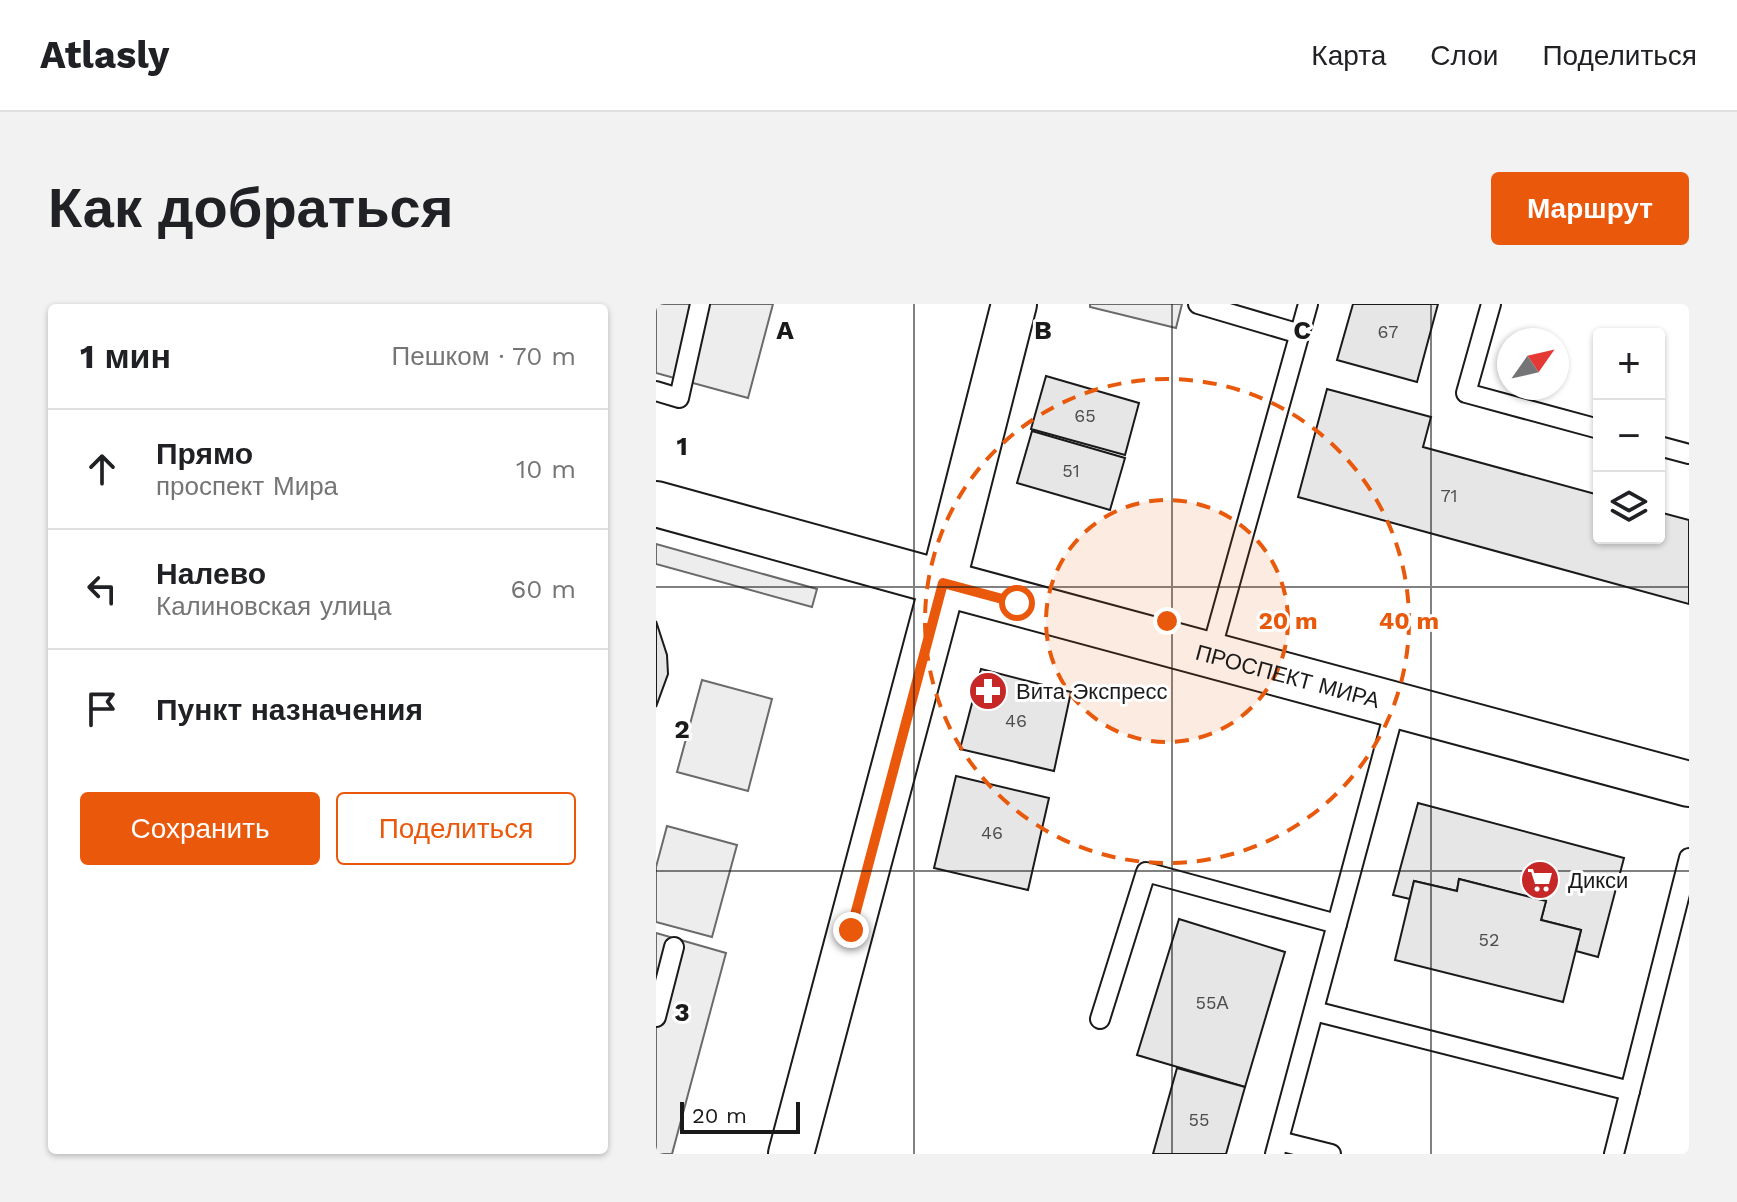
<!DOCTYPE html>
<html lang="ru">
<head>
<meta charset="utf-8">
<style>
	body { margin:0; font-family:"Work Sans",sans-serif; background:#f2f2f2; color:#202124 }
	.controls { position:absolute; right:24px; top:24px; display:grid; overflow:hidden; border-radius:8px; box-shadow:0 2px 6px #0004 }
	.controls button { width:72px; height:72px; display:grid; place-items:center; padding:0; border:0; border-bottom:2px solid #e0e0e0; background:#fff; color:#202124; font:40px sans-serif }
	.compass { position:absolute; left:841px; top:24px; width:72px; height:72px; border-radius:50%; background:#fff; box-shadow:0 2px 6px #0004; rotate:56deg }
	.scale { position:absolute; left:24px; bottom:20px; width:120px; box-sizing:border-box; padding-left:8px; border:4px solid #1a1a1a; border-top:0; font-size:22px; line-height:28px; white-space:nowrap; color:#1a1a1a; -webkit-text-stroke:6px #fff; paint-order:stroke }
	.stop { position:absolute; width:24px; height:24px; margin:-18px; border:6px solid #ea580c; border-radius:50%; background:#fff }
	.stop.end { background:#ea580c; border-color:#fff; box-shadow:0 2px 8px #0008 }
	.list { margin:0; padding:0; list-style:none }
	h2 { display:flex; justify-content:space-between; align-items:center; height:104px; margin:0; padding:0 32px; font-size:34px }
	h2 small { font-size:26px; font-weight:400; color:#757577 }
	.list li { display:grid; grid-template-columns:52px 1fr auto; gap:24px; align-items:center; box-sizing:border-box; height:120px; padding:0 32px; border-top:2px solid #e0e0e0 }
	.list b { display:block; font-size:30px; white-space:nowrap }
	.list p { margin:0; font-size:26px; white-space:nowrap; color:#757577 }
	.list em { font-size:26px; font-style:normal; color:#757577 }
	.actions { display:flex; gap:16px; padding:24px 32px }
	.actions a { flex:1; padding:18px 0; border:2px solid #ea580c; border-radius:8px; text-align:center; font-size:28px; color:#ea580c }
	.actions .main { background:#ea580c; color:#fff }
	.icon { flex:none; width:44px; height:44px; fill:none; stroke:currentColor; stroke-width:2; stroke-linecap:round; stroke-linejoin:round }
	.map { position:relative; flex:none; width:1033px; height:850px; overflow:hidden; border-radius:8px }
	header { display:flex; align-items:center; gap:48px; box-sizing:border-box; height:112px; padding:0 40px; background:#fff; border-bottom:2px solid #e0e0e0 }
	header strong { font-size:38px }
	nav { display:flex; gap:44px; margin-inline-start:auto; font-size:28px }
	.intro { display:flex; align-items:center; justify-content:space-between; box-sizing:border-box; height:192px; padding:0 48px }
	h1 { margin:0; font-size:56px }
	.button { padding:20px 36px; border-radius:8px; background:#ea580c; color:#fff; font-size:28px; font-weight:700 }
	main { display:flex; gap:48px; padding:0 48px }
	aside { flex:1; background:#fff; border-radius:8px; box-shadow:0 2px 6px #0004 }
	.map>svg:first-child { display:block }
</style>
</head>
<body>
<header>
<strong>Atlasly</strong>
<nav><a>Карта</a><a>Слои</a><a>Поделиться</a></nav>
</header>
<div class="intro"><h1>Как добраться</h1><a class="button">Маршрут</a></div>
<main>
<aside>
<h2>1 мин<small>Пешком · 70 m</small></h2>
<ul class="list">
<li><svg class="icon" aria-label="ahead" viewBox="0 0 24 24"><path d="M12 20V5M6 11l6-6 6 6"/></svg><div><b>Прямо</b><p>проспект Мира</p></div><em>10 m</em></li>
<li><svg class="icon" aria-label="left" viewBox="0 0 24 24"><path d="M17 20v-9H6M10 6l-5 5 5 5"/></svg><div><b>Налево</b><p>Калиновская улица</p></div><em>60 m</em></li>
<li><svg class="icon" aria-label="arrive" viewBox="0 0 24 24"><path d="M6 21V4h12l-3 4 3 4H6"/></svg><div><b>Пункт назначения</b></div></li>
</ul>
<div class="actions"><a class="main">Сохранить</a><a>Поделиться</a></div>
</aside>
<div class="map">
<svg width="1033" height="850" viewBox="0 0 1033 850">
	<rect width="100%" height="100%" fill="#fff"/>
	<g fill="#ededed" stroke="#6a6a6a" stroke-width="2">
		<path d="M 0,0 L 117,0 L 92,94 L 0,69 Z"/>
		<path d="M 434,0 L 526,0 L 520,24 L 434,3 Z"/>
		<path d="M 0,240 L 161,285 L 156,303 L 0,260 Z"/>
		<path d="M 46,376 L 116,395 L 92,487 L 21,468 Z"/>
		<path d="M 11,522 L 81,541 L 56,633 L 0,618 L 0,563 Z"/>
		<path d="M 0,629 L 70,649 L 16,850 L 0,850 Z"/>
	</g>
	<g fill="#e6e6e6" stroke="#1a1a1a" stroke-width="2">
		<path d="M 697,0 L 782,0 L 761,78 L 681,56 Z"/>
		<path d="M 390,72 L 483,99 L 469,151 L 375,125 Z"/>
		<path d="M 671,85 L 775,113 L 767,143 L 943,191 L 943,234 L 1003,234 L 1003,208 L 1033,216 L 1033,300 L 642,193 Z"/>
		<path d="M 376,127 L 469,154 L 454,206 L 361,179 Z"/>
		<path d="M 0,317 L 11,351 L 12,370 L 0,403 Z"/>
		<path d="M 325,365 L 415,388 L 398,467 L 304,445 Z"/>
		<path d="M 300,472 L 393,494 L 372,586 L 278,564 Z"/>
		<path d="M 762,499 L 968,554 L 942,653 L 920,647 L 925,626 L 885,616 L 890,597 L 803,575 L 801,587 L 758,577 L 754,595 L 737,591 Z"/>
		<path d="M 803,575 L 890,597 L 885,616 L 925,626 L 907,698 L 739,656 L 758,577 L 801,587 Z"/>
		<path d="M 523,615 L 629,648 L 589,783 L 481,751 Z"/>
		<path d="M 521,764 L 589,783 L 570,850 L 497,850 Z"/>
	</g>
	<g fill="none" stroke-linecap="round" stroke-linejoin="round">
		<defs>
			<g id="lane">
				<path d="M 542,0 L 644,30"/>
				<path d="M 835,0 L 810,89 L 943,125"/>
				<path d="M 0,87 L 23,94 L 44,0"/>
				<path d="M 1003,142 L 1033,150"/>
				<path d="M 554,351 L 652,0"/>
				<path d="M 658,707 L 974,787"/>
				<path d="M 0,713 L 18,643"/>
				<path d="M 444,715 L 490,568 L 681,620"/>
				<path d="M 623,837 L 675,850"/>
				<path d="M 619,850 L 740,401"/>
				<path d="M 958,850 L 1033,554"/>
			</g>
			<path id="secondary" d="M 0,200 L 287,279 L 358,0"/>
			<g id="primary">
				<path id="s1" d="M 135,850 L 287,279 L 1033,480"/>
			</g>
		</defs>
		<use href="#lane" stroke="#1a1a1a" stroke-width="22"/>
		<use href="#secondary" stroke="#1a1a1a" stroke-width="48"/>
		<use href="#primary" stroke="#1a1a1a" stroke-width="48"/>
		<use href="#lane" stroke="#fff" stroke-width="18"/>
		<use href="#secondary" stroke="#fff" stroke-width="44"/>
		<use href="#primary" stroke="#fff" stroke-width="44"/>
	</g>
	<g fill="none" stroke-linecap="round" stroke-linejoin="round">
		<path stroke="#ea580c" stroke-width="10" d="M 195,626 L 287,279 L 361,299"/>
	</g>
	<path fill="none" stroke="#1a1a1a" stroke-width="2" stroke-opacity="0.55" d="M 258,0 L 258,850M 516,0 L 516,850M 775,0 L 775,850M 0,283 L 1033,283M 0,567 L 1033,567"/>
	<circle cx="511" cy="317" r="121" fill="#e8590c" fill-opacity=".12"/>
	<g fill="none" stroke="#e8590c" stroke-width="4" stroke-dasharray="14 10">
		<circle cx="511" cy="317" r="121"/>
		<circle cx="511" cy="317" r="242"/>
	</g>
	<defs>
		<symbol id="pharmacy-disc" viewBox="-11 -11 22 22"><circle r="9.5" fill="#c62828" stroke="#fff"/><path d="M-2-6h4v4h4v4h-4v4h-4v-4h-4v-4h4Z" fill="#fff"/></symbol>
		<symbol id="supermarket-disc" viewBox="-11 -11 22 22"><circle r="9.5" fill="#c62828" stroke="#fff"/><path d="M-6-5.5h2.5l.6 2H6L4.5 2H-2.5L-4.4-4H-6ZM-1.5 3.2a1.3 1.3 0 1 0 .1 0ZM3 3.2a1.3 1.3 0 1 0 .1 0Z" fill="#fff"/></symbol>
	</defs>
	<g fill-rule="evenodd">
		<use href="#pharmacy-disc" x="310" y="365" width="44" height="44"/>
		<use href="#supermarket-disc" x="862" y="554" width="44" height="44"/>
	</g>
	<g text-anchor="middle" stroke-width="6" stroke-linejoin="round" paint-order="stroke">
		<g font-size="18" fill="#4d4d4d">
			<text x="732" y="34">67</text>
			<text x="429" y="118">65</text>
			<text x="415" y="173">51</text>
			<text x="793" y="198">71</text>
			<text x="360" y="423">46</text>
			<text x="336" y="535">46</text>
			<text x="833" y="642">52</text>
			<text x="556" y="705">55А</text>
			<text x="543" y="822">55</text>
		</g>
		<g font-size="22" fill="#1a1a1a" stroke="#fff">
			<text dy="8" stroke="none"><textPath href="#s1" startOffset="948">ПРОСПЕКТ МИРА</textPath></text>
		</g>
		<g font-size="22" fill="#1a1a1a" stroke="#fff" text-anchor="start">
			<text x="360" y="395">Вита Экспресс</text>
			<text x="912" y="584">Дикси</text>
		</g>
	</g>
	<g font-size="26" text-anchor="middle" font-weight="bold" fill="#1a1a1a" stroke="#fff" stroke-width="6" stroke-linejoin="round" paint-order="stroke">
		<text x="129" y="35">A</text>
		<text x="387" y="35">B</text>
		<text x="646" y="35">C</text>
		<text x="26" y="151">1</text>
		<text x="26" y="434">2</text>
		<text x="26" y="717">3</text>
	</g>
	<circle cx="511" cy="317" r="12" fill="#e8590c" stroke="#fff" stroke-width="4"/>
	<g font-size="24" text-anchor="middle" font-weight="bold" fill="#e8590c" stroke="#fff" stroke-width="6" stroke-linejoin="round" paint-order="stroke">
		<text x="632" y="325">20 m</text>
		<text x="753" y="325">40 m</text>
	</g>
</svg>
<div class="controls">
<button>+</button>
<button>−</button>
<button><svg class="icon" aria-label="layers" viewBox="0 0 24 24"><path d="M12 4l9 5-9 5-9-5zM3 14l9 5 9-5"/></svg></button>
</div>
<svg class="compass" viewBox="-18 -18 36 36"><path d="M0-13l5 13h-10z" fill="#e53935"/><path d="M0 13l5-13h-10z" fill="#757577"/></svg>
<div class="scale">20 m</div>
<div class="stop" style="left:361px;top:299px"></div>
<div class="stop end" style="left:195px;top:626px"></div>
</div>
</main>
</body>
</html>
